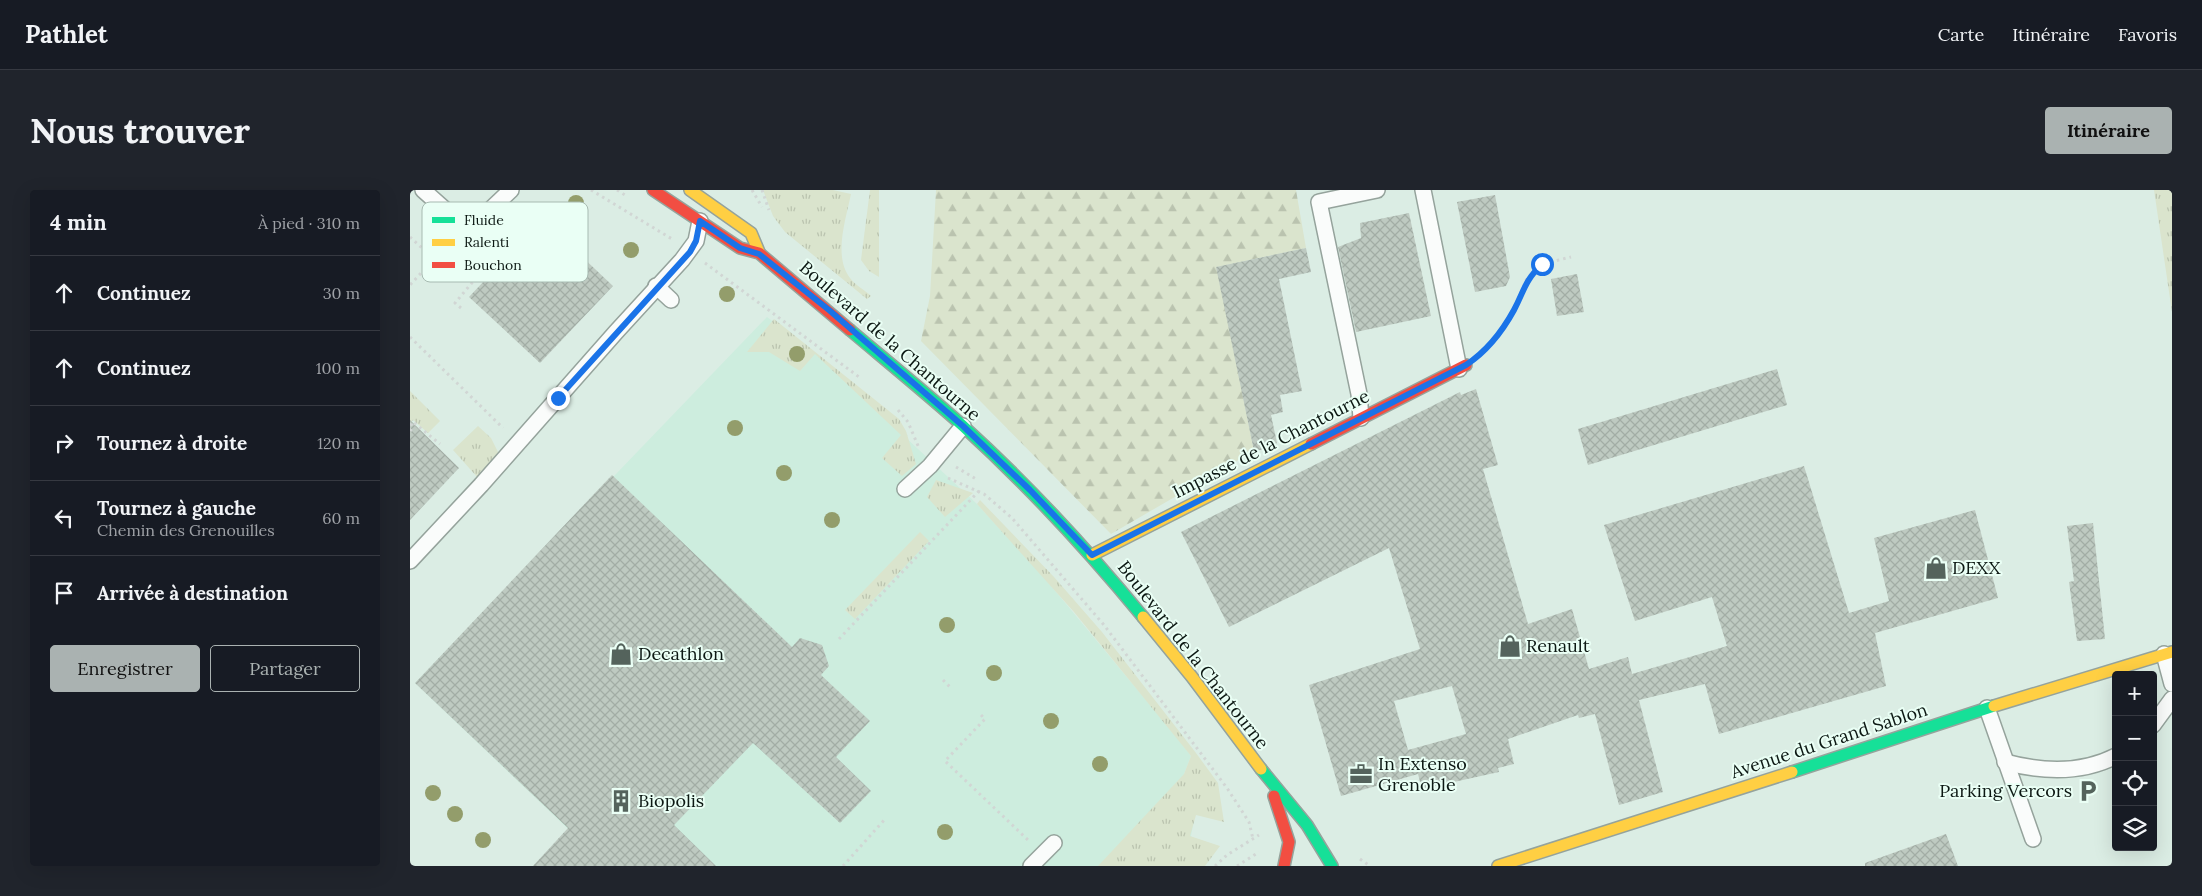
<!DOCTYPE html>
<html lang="fr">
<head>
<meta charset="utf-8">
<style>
	body { margin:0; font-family:Lora,serif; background:#20242c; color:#f1f3f6 }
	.controls { position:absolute; right:15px; bottom:15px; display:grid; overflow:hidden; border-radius:5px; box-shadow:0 5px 20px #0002 }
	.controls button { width:45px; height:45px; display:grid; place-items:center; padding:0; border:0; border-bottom:1px solid #363941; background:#171b24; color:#f1f3f6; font:25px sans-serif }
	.stop { position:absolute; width:15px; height:15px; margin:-11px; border:4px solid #1a73e8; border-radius:50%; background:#fff }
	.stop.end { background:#1a73e8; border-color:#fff; box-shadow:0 1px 5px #0008 }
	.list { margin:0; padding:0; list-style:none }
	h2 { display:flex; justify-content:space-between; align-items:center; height:65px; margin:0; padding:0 20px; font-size:21px }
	h2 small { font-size:16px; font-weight:400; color:#9ea1a6 }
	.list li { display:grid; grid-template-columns:32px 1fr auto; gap:15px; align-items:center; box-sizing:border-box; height:75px; padding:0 20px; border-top:1px solid #363941 }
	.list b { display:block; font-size:19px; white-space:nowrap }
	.list p { margin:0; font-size:16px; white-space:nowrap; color:#9ea1a6 }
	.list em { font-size:16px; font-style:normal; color:#9ea1a6 }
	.actions { display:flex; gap:10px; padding:15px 20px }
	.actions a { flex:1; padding:11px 0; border:1px solid #aab2b1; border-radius:5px; text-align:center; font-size:18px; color:#aab2b1 }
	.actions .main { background:#aab2b1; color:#111 }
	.icon { flex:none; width:28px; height:28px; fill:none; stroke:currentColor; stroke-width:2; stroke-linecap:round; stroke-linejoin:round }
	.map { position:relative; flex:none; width:1762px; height:676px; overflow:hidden; border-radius:5px }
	header { display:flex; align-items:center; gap:30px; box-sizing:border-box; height:70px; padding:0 25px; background:#171b24; border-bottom:1px solid #363941 }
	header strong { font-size:24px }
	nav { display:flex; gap:28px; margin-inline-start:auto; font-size:18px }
	.intro { display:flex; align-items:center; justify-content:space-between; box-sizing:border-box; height:120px; padding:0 30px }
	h1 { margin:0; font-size:35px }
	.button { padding:12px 22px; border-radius:5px; background:#aab2b1; color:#111; font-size:18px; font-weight:700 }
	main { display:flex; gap:30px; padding:0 30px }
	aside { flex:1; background:#171b24; border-radius:5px; box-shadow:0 5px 20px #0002 }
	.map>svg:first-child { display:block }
</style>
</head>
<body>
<header>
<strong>Pathlet</strong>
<nav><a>Carte</a><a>Itinéraire</a><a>Favoris</a></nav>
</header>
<div class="intro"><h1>Nous trouver</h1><a class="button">Itinéraire</a></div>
<main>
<aside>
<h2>4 min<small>À pied · 310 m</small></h2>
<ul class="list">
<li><svg class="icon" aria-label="ahead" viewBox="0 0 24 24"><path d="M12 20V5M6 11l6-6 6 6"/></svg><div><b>Continuez</b></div><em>30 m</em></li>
<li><svg class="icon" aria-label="ahead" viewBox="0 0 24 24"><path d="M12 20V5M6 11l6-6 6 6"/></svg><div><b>Continuez</b></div><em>100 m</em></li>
<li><svg class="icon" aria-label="right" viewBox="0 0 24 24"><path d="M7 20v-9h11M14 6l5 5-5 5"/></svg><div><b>Tournez à droite</b></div><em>120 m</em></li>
<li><svg class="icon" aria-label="left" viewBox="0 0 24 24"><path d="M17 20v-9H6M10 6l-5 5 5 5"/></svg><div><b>Tournez à gauche</b><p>Chemin des Grenouilles</p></div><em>60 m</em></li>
<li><svg class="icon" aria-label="arrive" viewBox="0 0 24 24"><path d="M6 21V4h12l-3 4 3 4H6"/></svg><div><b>Arrivée à destination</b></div></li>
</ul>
<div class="actions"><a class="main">Enregistrer</a><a>Partager</a></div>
</aside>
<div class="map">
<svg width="1762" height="676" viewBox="0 0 1762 676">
	<defs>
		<pattern id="grass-tufts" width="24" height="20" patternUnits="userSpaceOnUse" patternTransform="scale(1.25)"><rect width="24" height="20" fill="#dae4cd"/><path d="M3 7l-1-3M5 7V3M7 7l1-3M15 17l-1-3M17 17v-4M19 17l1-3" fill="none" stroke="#bac3af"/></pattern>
		<pattern id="forest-firs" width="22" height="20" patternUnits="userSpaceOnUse" patternTransform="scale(1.25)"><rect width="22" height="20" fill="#dae4cd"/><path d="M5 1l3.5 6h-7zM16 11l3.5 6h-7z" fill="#bac3af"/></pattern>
		<pattern id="building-cross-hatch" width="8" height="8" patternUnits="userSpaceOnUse" patternTransform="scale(1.25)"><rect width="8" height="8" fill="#becac1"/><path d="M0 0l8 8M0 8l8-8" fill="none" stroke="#a2ada5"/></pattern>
	</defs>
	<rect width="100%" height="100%" fill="#dbede4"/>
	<path fill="#cdedde" d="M 357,127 L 405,163 L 567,314 L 632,385 L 770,551 L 781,566 L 774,584 L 785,625 L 775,676 L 306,676 L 264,636 L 158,639 L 5,493 Z"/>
	<g fill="url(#grass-tufts)">
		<path d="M 353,0 L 423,0 L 441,4 C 436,29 423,66 440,88 C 445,95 455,100 461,106 L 457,109 L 375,42 L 363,26 Z"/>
		<path d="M 460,0 L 469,0 L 469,87 L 459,81 L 451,70 Z"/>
		<path d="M 1744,0 L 1762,0 L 1762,122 Z"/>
		<path d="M 364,129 L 489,229 L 496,241 L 506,274 L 492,286 L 472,268 L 491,245 L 405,164 L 390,181 L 359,162 L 337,162 Z"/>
		<path d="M 0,201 L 30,231 L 18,243 L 3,230 L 0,233 Z"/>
		<path d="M 68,236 L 81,248 L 88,262 L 86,268 L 68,288 L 43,260 Z"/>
		<path d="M 526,290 L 563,303 L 535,327 L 517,307 Z"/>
		<path d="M 570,310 L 644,387 L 692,442 L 786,563 L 808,593 L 814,632 L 786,625 L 780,646 L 810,656 L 795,676 L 688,676 L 774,584 L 781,566 L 664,422 L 567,314 Z"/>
		<path d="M 510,342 L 519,351 L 445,429 L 435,420 Z"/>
	</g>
	<path fill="url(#forest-firs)" d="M 526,0 L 886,0 L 896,58 L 807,77 L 844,261 L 701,344 L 511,151 L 520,106 Z"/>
	<g fill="url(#building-cross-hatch)" fill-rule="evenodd">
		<path d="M 1085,5 L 1100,87 L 1096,96 L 1065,102 L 1047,12 Z"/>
		<path d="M 999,23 L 1021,126 L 946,142 L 928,57 L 951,48 L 950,33 Z"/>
		<path d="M 132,29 L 203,96 L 130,173 L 59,107 Z"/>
		<path d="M 896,58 L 901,82 L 869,89 L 892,201 L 870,205 L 873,222 L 861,225 L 867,253 L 856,259 L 844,261 L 806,77 Z"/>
		<path d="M 1167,84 L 1174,122 L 1147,126 L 1141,89 Z"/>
		<path d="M 1367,179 L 1377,215 L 1178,275 L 1168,239 Z"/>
		<path d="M 1066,199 L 1088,275 L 1073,279 L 1118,434 L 1162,419 L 1179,479 L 1218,467 L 1222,484 L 1317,456 L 1302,407 L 1225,431 L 1194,335 L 1394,276 L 1439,423 L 1479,411 L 1464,348 L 1565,320 L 1588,408 L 1465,443 L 1476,496 L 1347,533 L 1309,544 L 1295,494 L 1229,510 L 1253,602 L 1209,615 L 1185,524 L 1169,528 L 1168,525 L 1098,549 L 1104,574 L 1088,578 L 1089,582 L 1012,599 L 1008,584 L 931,606 L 899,495 L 1010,459 L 979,358 L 819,437 L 771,342 L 1050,202 L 1051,205 ZM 1042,496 L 1056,544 L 998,560 L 984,511 Z"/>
		<path d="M 0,230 L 49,278 L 0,330 Z"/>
		<path d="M 202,285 L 382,457 L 390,448 L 412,455 L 419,476 L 411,485 L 460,531 L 426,567 L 461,601 L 430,633 L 343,553 L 264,635 L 306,676 L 123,676 L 158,638 L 5,493 Z"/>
		<path d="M 1683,333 L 1695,449 L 1667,451 L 1659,392 L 1664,391 L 1657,336 Z"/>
		<path d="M 1536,644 L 1548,676 L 1455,676 L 1455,673 Z"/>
	</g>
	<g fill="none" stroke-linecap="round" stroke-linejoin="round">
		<defs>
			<g id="lane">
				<path d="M 13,0 L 49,32 L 61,38 L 101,0"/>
				<path d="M 1013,0 L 1049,179"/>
				<path d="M 246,96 L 261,110"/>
				<path d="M 951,228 L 949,204 L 909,12 L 967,0"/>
				<path d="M 495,299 L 520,276 L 553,236"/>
				<path d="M 0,371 L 71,295 L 206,142 L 272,70 L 286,51 L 290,31"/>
				<path d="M 1754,464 L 1762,494"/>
				<path d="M 1577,518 L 1623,649"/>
				<path d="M 1743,535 L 1762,509"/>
				<path d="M 1595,572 C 1632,582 1671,584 1706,566"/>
				<path d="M 621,676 L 644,653"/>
			</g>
			<g id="fast">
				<path d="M 440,140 C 478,172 516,203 553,236 C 618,295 677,359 733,427"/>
				<path d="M 851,579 L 897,635 L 922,676"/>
				<path d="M 1382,582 L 1584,516"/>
			</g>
			<g id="slow">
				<path d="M 280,0 L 341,43 L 349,62"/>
				<path d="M 682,365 L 901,254"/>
				<path d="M 733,427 L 782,487 L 851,579"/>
				<path d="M 1584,516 L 1762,462"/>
				<path d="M 1088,676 L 1382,582"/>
			</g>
			<g id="jam">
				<path d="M 243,0 L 330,58 L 349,63 L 440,140"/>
				<path d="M 901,254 L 1056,175"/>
				<path d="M 864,606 L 879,652 L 874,676"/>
			</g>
		</defs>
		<use href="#lane" stroke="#95a39c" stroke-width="18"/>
		<use href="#fast" stroke="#95a39c" stroke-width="14"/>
		<use href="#slow" stroke="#95a39c" stroke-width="14"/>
		<use href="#jam" stroke="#95a39c" stroke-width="14"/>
		<g stroke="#d1d6d4" stroke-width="3" stroke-dasharray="2.5 4" stroke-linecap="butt">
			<path d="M 181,0 L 262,49"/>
			<path d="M 207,0 L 215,5"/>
			<path d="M 342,0 L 352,17"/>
			<path d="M 352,0 L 359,20"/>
			<path d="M 0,47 L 24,69 L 0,95"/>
			<path d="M 295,73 L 449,187"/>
			<path d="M 51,118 L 45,113 L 66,88 L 49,72 L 60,58"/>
			<path d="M 0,147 L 93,238"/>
			<path d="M 1077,158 L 1087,147 L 1104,119 L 1117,88 L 1132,74 L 1161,67"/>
			<path d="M 488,220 L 498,232 L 509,258"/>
			<path d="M 0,241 L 3,237 L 1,234 L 3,232 L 30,254"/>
			<path d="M 546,277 L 566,289"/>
			<path d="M 538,288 L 574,304 L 602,328 L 694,435 L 817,598 L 839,632 L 843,649"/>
			<path d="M 429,449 L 569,301"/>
			<path d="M 533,490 L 542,499"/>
			<path d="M 571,525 L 575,529 L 535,571 L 618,650"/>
			<path d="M 950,669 L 960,676"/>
			<path d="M 433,676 L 476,628"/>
			<path d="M 805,676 L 817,665 L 849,645"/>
			<path d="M 827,676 L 849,662"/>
		</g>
		<use href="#lane" stroke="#fafcfb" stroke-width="15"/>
		<use href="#fast" stroke="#16e098" stroke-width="11"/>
		<use href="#slow" stroke="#ffcf43" stroke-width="11"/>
		<use href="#jam" stroke="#f24e42" stroke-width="11"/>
	</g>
	<g fill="#939d6b">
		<circle cx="166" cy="13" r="8"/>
		<circle cx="221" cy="60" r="8"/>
		<circle cx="317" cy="104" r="8"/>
		<circle cx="387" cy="164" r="8"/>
		<circle cx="325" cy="238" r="8"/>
		<circle cx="374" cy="283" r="8"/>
		<circle cx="422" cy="330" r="8"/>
		<circle cx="537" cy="435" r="8"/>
		<circle cx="584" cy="483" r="8"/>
		<circle cx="641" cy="531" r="8"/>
		<circle cx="690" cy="574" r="8"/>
		<circle cx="23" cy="603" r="8"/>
		<circle cx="45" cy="624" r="8"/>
		<circle cx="535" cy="642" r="8"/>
		<circle cx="73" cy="650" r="8"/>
	</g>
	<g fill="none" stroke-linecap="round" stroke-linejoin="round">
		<path stroke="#1a73e8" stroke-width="6" d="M 148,208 L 280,62 L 286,51 L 290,31 L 330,58 L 349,64 L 419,120 L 553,236 L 620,300 L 682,365 L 1056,175 C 1077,161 1092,142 1104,120 C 1115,99 1114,92 1132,74"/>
	</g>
	<defs>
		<symbol id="shop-bare" viewBox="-9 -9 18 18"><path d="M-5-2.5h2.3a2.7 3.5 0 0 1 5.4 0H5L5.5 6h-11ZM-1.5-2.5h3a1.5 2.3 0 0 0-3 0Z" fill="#54635c" stroke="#eafff5" stroke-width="2.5" paint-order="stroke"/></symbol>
		<symbol id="office-bare" viewBox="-9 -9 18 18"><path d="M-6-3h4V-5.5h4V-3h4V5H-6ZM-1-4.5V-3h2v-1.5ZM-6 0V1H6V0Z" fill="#54635c" stroke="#eafff5" stroke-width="2.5" paint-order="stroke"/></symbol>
		<symbol id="parking-bare" viewBox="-9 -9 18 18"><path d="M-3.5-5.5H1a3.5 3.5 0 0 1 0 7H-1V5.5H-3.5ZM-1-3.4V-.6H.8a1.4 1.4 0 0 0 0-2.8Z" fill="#54635c" stroke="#eafff5" stroke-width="2.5" paint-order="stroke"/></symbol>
		<symbol id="building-bare" viewBox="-9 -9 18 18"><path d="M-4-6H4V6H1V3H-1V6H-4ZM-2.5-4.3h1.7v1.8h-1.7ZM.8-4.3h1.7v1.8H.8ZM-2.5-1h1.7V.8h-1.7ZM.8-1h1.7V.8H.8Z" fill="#54635c" stroke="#eafff5" stroke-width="2.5" paint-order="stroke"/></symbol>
	</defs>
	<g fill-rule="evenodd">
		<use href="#shop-bare" x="1510" y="362" width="32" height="32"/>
		<use href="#shop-bare" x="1084" y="440" width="32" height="32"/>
		<use href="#shop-bare" x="195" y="448" width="32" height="32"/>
		<use href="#office-bare" x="935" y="568" width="32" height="32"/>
		<use href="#parking-bare" x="1662" y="585" width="32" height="32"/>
		<use href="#building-bare" x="195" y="595" width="32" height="32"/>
	</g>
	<g text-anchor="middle" stroke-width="4" stroke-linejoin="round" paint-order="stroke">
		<g font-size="18" fill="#0c1813" stroke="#eafff5">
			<text transform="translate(480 151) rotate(41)" y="6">Boulevard de la Chantourne</text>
			<text transform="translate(861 254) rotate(-27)" y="6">Impasse de la Chantourne</text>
			<text transform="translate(783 465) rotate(52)" y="6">Boulevard de la Chantourne</text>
			<text transform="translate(1419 551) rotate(-18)" y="6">Avenue du Grand Sablon</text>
		</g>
		<g font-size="18" fill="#0c1813" stroke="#eafff5" text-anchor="start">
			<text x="1542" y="384">DEXX</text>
			<text x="1116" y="462">Renault</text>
			<text x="228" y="470">Decathlon</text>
			<text x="968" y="580">In Extenso<tspan x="968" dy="21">Grenoble</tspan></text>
			<text x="1662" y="607" text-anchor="end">Parking Vercors</text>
			<text x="228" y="617">Biopolis</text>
		</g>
	</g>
	<rect x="12" y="12" width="166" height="80" rx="8" fill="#eafff5" stroke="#a7bab1" stroke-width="1"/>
	<rect x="22" y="27" width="23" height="6" fill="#16e098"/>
	<rect x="22" y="49" width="23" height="7" fill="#ffcf43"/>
	<rect x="22" y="72" width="23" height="6" fill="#f24e42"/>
	<g font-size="14" fill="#0c1813">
		<text x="54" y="35">Fluide</text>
		<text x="54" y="57">Ralenti</text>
		<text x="54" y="80">Bouchon</text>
	</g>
</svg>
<div class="controls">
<button>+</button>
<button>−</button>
<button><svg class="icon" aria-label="locate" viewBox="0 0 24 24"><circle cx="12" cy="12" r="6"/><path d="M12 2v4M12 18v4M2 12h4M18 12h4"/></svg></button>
<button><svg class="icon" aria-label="layers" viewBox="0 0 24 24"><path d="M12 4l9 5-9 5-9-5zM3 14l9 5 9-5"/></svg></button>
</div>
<div class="stop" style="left:1132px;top:74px"></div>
<div class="stop end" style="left:148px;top:208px"></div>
</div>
</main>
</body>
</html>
